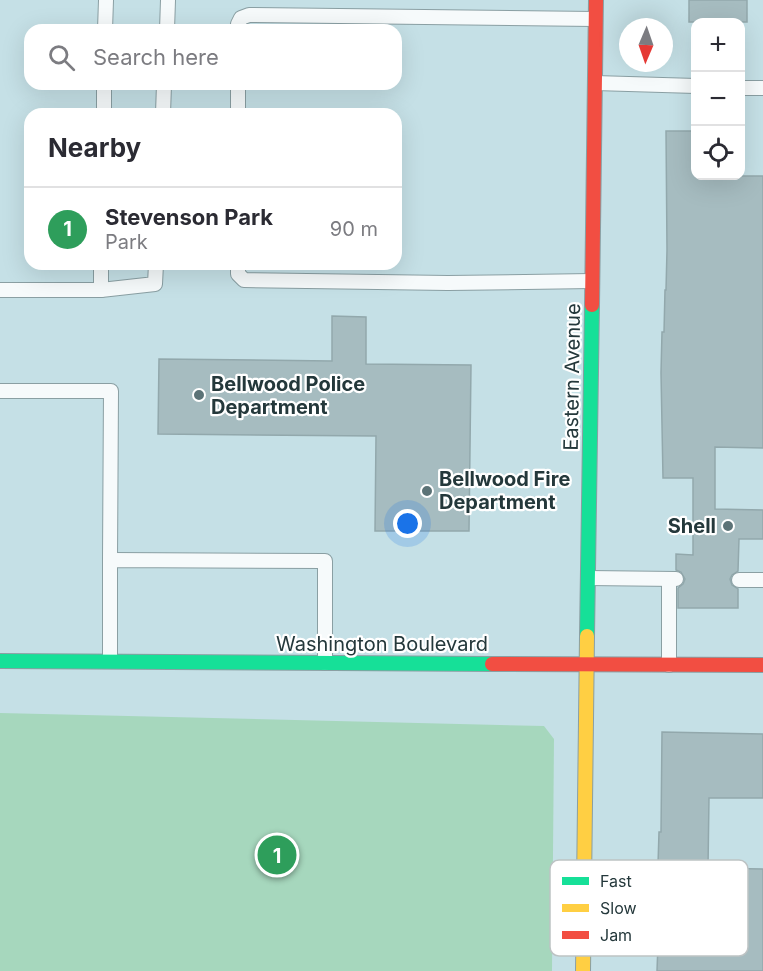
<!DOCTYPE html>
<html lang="en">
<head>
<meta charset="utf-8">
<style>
	body { margin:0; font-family:Inter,sans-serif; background:#f2f2f3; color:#2b2b33 }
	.controls { position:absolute; right:18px; top:18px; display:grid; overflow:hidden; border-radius:12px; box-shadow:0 6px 24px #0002 }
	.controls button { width:54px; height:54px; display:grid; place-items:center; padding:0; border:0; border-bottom:2px solid #e1e1e2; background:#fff; color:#2b2b33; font:30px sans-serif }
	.compass { position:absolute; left:619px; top:18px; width:54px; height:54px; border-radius:50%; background:#fff; box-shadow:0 6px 24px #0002; rotate:182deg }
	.you { position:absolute; left:408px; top:524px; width:21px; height:21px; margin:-15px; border:4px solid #fff; border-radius:50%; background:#1a73e8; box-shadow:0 0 0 9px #1a73e833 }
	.badge { display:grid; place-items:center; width:39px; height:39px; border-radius:50%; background:#5c7377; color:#fff; font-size:20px; font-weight:700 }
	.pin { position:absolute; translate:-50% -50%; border:3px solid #fff; box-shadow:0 2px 6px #0006 }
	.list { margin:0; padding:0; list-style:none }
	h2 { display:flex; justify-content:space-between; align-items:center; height:78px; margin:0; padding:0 24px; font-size:26px }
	h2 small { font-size:20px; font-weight:400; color:#7c7c81 }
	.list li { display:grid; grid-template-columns:39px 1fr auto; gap:18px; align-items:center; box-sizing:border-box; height:84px; padding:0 24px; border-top:2px solid #e1e1e2 }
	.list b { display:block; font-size:22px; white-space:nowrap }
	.list p { margin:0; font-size:20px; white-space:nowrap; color:#7c7c81 }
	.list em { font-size:20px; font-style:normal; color:#7c7c81 }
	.icon { flex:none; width:33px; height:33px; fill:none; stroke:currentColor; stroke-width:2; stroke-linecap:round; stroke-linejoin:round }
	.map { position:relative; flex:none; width:763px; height:971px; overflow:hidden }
	.search { position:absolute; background:#fff; box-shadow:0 6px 24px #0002; left:24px; top:24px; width:378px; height:66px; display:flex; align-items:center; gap:15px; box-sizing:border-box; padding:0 21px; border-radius:18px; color:#7c7c81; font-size:22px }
	.panel { position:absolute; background:#fff; box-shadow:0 6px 24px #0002; left:24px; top:108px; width:378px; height:162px; border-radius:18px }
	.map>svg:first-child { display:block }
</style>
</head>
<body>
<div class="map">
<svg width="763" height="971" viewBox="0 0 763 971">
	<rect width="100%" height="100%" fill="#c5e0e6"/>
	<path fill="#a6d7bd" d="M 0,713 L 544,726 L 554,739 L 552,971 L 0,971 Z"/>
	<g fill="#a6bcc0" stroke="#92a8ac" stroke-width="1.5">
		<rect x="689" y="0" width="58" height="22"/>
		<path d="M 666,131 L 696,131 L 696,176 L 763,176 L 763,448 L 715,447 L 715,509 L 763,510 L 763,539 L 739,539 L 738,571 L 732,575 L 730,579 L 732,585 L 738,589 L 738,608 L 678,608 L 678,588 L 683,584 L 685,579 L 681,572 L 676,570 L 676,554 L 693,555 L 693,478 L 663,478 L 661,373 L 662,332 L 664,332 L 665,290 L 666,290 L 667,250 Z"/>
		<path d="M 332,316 L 366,317 L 366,364 L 471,365 L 469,531 L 375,531 L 376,436 L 158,434 L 159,359 L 332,361 Z"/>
		<path d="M 662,732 L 763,734 L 763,798 L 709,798 L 708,868 L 763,869 L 763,971 L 657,971 L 658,944 L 657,944 L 657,897 L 659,832 L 661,832 Z"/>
	</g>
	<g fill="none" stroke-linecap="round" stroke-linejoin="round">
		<defs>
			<g id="lane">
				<path d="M 105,30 L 106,0"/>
				<path d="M 167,30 L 168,0"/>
				<path d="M 238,30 L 238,24 L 241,18 L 249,15 L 595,19"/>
				<path d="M 595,83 L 696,86"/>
				<path d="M 740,88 L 763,88"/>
				<path d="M 104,114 L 104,84"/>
				<path d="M 163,114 L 164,84"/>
				<path d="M 238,114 L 238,84"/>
				<path d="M 238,264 L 238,274 L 244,280 L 448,283 L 592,281"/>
				<path d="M 0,290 L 101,290 L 101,264"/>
				<path d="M 101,290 L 155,284 L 156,264"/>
				<path d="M 0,391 L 111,391 L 110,560"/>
				<path d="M 588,578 L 676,579"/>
				<path d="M 669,579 L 669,665"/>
				<path d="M 739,580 L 763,580"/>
				<path d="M 110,661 L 110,560 L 325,561 L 325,663"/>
			</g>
			<g id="fast">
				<path d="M 587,636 L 592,305"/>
				<path d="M 0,661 L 492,664"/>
			</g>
			<path id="slow" d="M 583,971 L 587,636"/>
			<g id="jam">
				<path d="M 592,305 L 596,0"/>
				<path d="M 492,664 L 763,665"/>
			</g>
		</defs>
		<use href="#lane" stroke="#8a9fa3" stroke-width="16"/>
		<use href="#fast" stroke="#8a9fa3" stroke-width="16"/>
		<use href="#slow" stroke="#8a9fa3" stroke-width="16"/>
		<use href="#jam" stroke="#8a9fa3" stroke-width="16"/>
		<use href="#lane" stroke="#f6fafb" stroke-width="14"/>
		<use href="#fast" stroke="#16e098" stroke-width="14"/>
		<use href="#slow" stroke="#ffcf43" stroke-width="14"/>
		<use href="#jam" stroke="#f24e42" stroke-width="14"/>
	</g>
	<g fill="#5c7377" stroke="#fff" stroke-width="2">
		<circle cx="199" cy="395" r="6"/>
		<circle cx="427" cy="491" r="6"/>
		<circle cx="728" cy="526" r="6"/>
	</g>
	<g text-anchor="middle" stroke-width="4.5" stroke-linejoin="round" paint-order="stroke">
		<g font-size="20" fill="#24383b" stroke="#fff">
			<text transform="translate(572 377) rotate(-89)" y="7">Eastern Avenue</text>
			<text x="382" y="651">Washington Boulevard</text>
		</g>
		<g font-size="20" font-weight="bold" fill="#24383b" stroke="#fff" text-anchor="start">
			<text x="211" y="391">Bellwood Police<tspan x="211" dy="23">Department</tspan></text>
			<text x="439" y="486">Bellwood Fire<tspan x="439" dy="23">Department</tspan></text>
			<text x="716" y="533" text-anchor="end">Shell</text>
		</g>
	</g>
	<rect x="550" y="860" width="198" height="96" rx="9" fill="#fff" stroke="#bdc3c4" stroke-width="1.5"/>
	<rect x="562" y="877" width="27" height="8" fill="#16e098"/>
	<rect x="562" y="904" width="27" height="8" fill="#ffcf43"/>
	<rect x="562" y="931" width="27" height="8" fill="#f24e42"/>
	<g font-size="16" fill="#24383b">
		<text x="600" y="887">Fast</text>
		<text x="600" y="914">Slow</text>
		<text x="600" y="941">Jam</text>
	</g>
</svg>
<div class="controls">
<button>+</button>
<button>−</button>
<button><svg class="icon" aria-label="locate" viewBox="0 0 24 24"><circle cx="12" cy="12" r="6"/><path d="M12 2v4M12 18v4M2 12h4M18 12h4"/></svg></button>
</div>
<svg class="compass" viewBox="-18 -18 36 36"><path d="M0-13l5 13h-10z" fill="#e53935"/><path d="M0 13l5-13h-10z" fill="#7c7c81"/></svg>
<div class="you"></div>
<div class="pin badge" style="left:277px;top:855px;background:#2e9e5b">1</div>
<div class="search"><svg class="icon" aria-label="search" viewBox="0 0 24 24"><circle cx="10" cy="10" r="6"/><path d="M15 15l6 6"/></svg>Search here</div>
<section class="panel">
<h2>Nearby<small></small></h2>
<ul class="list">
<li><span class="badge" style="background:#2e9e5b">1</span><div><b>Stevenson Park</b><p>Park</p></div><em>90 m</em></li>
</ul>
</section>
</div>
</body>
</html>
